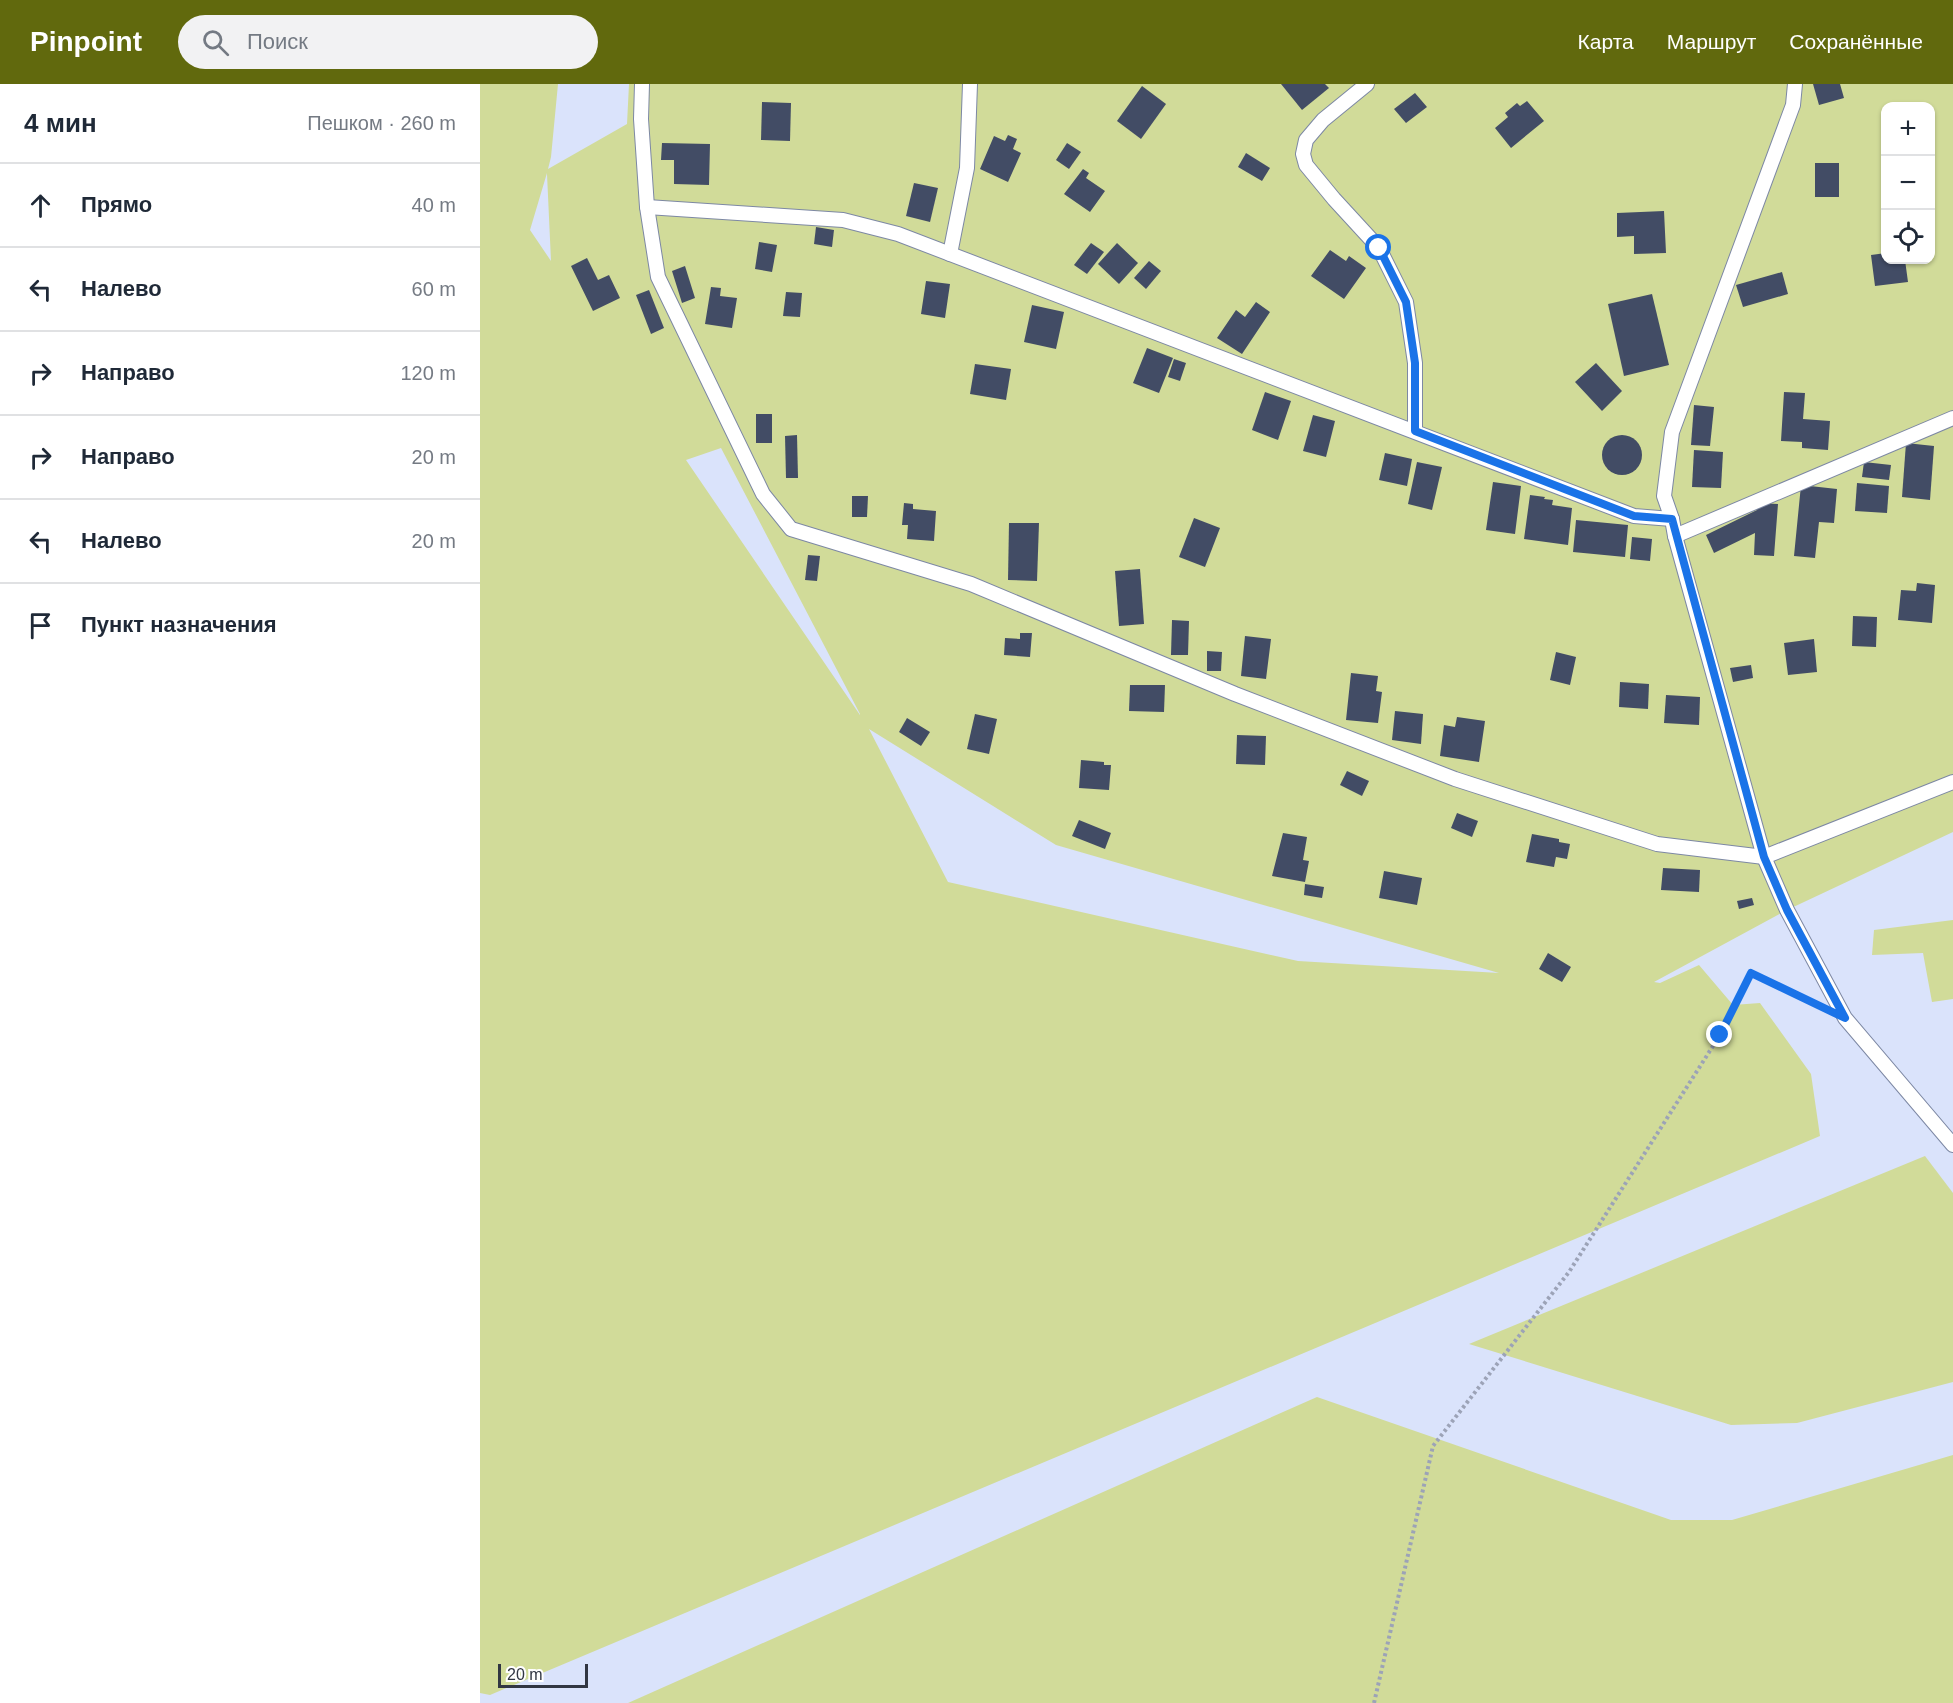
<!DOCTYPE html>
<html lang="ru">
<head>
<meta charset="utf-8">
<style>
	body { margin:0; font-family:Arial,sans-serif; background:#f2f2f3; color:#1f2937 }
	.controls { position:absolute; right:18px; top:18px; display:grid; overflow:hidden; border-radius:12px; box-shadow:0 2px 4px #0004 }
	.controls button { width:54px; height:54px; display:grid; place-items:center; padding:0; border:0; border-bottom:2px solid #e0e1e3; background:#fff; color:#1f2937; font:30px sans-serif }
	.scale { position:absolute; left:18px; bottom:15px; width:90px; box-sizing:border-box; padding-left:6px; border:3px solid #313642; border-top:0; font-size:16px; line-height:21px; white-space:nowrap; color:#313642; -webkit-text-stroke:4px #fff; paint-order:stroke }
	.stop { position:absolute; width:18px; height:18px; margin:-14px; border:4px solid #1a73e8; border-radius:50%; background:#fff }
	.stop.end { background:#1a73e8; border-color:#fff; box-shadow:0 2px 6px #0008 }
	.list { margin:0; padding:0; list-style:none }
	h2 { display:flex; justify-content:space-between; align-items:center; height:78px; margin:0; padding:0 24px; font-size:26px }
	h2 small { font-size:20px; font-weight:400; color:#747a83 }
	.list li { display:grid; grid-template-columns:39px 1fr auto; gap:18px; align-items:center; box-sizing:border-box; height:84px; padding:0 24px; border-top:2px solid #e0e1e3 }
	.list b { display:block; font-size:22px; white-space:nowrap }
	.list em { font-size:20px; font-style:normal; color:#747a83 }
	.icon { flex:none; width:33px; height:33px; fill:none; stroke:currentColor; stroke-width:2; stroke-linecap:round; stroke-linejoin:round }
	.map { position:relative; flex:none; width:1473px; height:1619px; overflow:hidden }
	header { display:flex; align-items:center; gap:36px; box-sizing:border-box; height:84px; padding:0 30px; background:#61690d; color:#fff }
	header strong { font-size:28px }
	nav { display:flex; gap:33px; margin-inline-start:auto; font-size:21px }
	.search { width:420px; height:54px; background:#f2f2f3; display:flex; align-items:center; gap:15px; box-sizing:border-box; padding:0 21px; border-radius:33px; color:#747a83; font-size:22px }
	main { display:flex }
	aside { flex:1; background:#fff }
	.map>svg:first-child { display:block }
</style>
</head>
<body>
<header>
<strong>Pinpoint</strong>
<div class="search"><svg class="icon" aria-label="search" viewBox="0 0 24 24"><circle cx="10" cy="10" r="6"/><path d="M15 15l6 6"/></svg>Поиск</div>
<nav><a>Карта</a><a>Маршрут</a><a>Сохранённые</a></nav>
</header>
<main>
<aside>
<h2>4 мин<small>Пешком · 260 m</small></h2>
<ul class="list">
<li><svg class="icon" aria-label="ahead" viewBox="0 0 24 24"><path d="M12 20V5M6 11l6-6 6 6"/></svg><div><b>Прямо</b></div><em>40 m</em></li>
<li><svg class="icon" aria-label="left" viewBox="0 0 24 24"><path d="M17 20v-9H6M10 6l-5 5 5 5"/></svg><div><b>Налево</b></div><em>60 m</em></li>
<li><svg class="icon" aria-label="right" viewBox="0 0 24 24"><path d="M7 20v-9h11M14 6l5 5-5 5"/></svg><div><b>Направо</b></div><em>120 m</em></li>
<li><svg class="icon" aria-label="right" viewBox="0 0 24 24"><path d="M7 20v-9h11M14 6l5 5-5 5"/></svg><div><b>Направо</b></div><em>20 m</em></li>
<li><svg class="icon" aria-label="left" viewBox="0 0 24 24"><path d="M17 20v-9H6M10 6l-5 5 5 5"/></svg><div><b>Налево</b></div><em>20 m</em></li>
<li><svg class="icon" aria-label="arrive" viewBox="0 0 24 24"><path d="M6 21V4h12l-3 4 3 4H6"/></svg><div><b>Пункт назначения</b></div></li>
</ul>
</aside>
<div class="map">
<svg width="1473" height="1619" viewBox="0 0 1473 1619">
	<rect width="100%" height="100%" fill="#dae3fb"/>
	<g fill="#d1db99" fill-rule="evenodd">
		<path d="M 0,0 L 78,0 L 71,73 L 68,85 L 147,40 L 149,0 L 1473,0 L 1473,748 L 1307,826 L 1174,898 L 1180,899 L 1219,881 L 1253,921 L 1280,919 L 1331,990 L 1340,1052 L 10,1611 L 0,1609 ZM 1406,22 L 1450,22 L 1450,176 L 1406,176 ZM 67,89 L 67,90 L 71,177 L 50,146 ZM 241,364 L 380,630 L 380,631 L 206,376 ZM 389,645 L 576,761 L 1019,889 L 818,877 L 468,798 Z"/>
		<path d="M 1473,836 L 1473,915 L 1452,918 L 1443,869 L 1392,871 L 1394,846 Z"/>
		<path d="M 1445,1072 L 1473,1109 L 1473,1298 L 1317,1339 L 1251,1341 L 989,1260 Z"/>
		<path d="M 837,1313 L 1191,1436 L 1252,1436 L 1473,1371 L 1473,1619 L 148,1619 Z"/>
	</g>
	<g fill="#424c65">
		<path d="M 801,0 L 845,0 L 849,4 L 822,26 Z"/>
		<path d="M 1333,0 L 1360,0 L 1364,14 L 1339,21 Z"/>
		<path d="M 662,2 L 686,20 L 661,55 L 637,37 Z"/>
		<path d="M 935,9 L 947,23 L 926,39 L 914,25 Z"/>
		<path d="M 1047,17 L 1064,37 L 1031,64 L 1015,44 L 1028,33 L 1025,29 L 1037,19 L 1040,22 Z"/>
		<path d="M 282,18 L 311,19 L 310,57 L 281,56 Z"/>
		<path d="M 528,51 L 537,55 L 533,65 L 541,69 L 528,98 L 500,85 L 514,52 L 525,57 Z"/>
		<path d="M 182,59 L 230,60 L 229,101 L 194,100 L 194,76 L 181,76 Z"/>
		<path d="M 587,59 L 601,68 L 589,85 L 576,76 Z"/>
		<path d="M 766,69 L 790,84 L 782,97 L 758,83 Z"/>
		<rect x="1335" y="79" width="24" height="34"/>
		<path d="M 603,85 L 609,89 L 606,94 L 625,107 L 610,128 L 584,110 Z"/>
		<path d="M 434,99 L 458,104 L 450,138 L 426,132 Z"/>
		<path d="M 1184,127 L 1186,169 L 1154,170 L 1154,152 L 1137,153 L 1137,129 Z"/>
		<path d="M 336,143 L 354,146 L 352,163 L 334,160 Z"/>
		<path d="M 279,158 L 297,161 L 292,188 L 275,185 Z"/>
		<path d="M 611,159 L 624,168 L 607,190 L 594,181 Z"/>
		<path d="M 637,159 L 658,179 L 639,200 L 618,180 Z"/>
		<path d="M 850,166 L 866,177 L 869,172 L 886,184 L 864,215 L 831,192 Z"/>
		<path d="M 1406,169 L 1406,176 L 1425,176 L 1428,198 L 1395,202 L 1391,171 Z"/>
		<path d="M 107,174 L 118,196 L 129,191 L 140,214 L 113,227 L 91,182 Z"/>
		<path d="M 669,177 L 681,187 L 666,205 L 654,194 Z"/>
		<path d="M 205,182 L 215,214 L 202,219 L 192,187 Z"/>
		<path d="M 1302,188 L 1308,210 L 1263,223 L 1256,201 Z"/>
		<path d="M 446,197 L 470,200 L 465,234 L 441,230 Z"/>
		<path d="M 231,203 L 241,204 L 240,212 L 257,214 L 252,244 L 225,240 Z"/>
		<path d="M 169,206 L 184,244 L 171,250 L 156,211 Z"/>
		<path d="M 306,208 L 322,209 L 320,233 L 303,232 Z"/>
		<path d="M 1172,210 L 1189,281 L 1144,292 L 1128,220 Z"/>
		<path d="M 776,218 L 790,228 L 762,270 L 737,254 L 756,226 L 765,233 Z"/>
		<path d="M 552,221 L 584,228 L 576,265 L 544,258 Z"/>
		<path d="M 667,264 L 693,274 L 679,309 L 653,299 Z"/>
		<path d="M 694,275 L 706,279 L 700,297 L 688,293 Z"/>
		<path d="M 1116,279 L 1142,307 L 1122,327 L 1095,298 Z"/>
		<path d="M 495,280 L 531,285 L 526,316 L 490,310 Z"/>
		<path d="M 785,308 L 811,317 L 798,356 L 772,346 Z"/>
		<path d="M 1304,308 L 1325,309 L 1323,335 L 1350,337 L 1348,366 L 1322,364 L 1322,358 L 1301,357 Z"/>
		<path d="M 1214,321 L 1234,323 L 1230,362 L 1211,361 Z"/>
		<rect x="276" y="330" width="16" height="29"/>
		<path d="M 833,331 L 855,337 L 846,373 L 823,367 Z"/>
		<circle cx="1142" cy="371" r="20"/>
		<path d="M 317,351 L 318,394 L 306,394 L 305,352 Z"/>
		<path d="M 1426,359 L 1454,362 L 1450,416 L 1422,413 Z"/>
		<path d="M 1214,366 L 1243,368 L 1241,404 L 1212,403 Z"/>
		<path d="M 905,369 L 932,375 L 927,402 L 899,396 Z"/>
		<path d="M 937,378 L 962,383 L 952,426 L 928,420 Z"/>
		<path d="M 1384,378 L 1411,381 L 1409,396 L 1382,393 Z"/>
		<path d="M 1013,398 L 1041,402 L 1035,450 L 1006,446 Z"/>
		<path d="M 1377,399 L 1409,402 L 1407,429 L 1375,427 Z"/>
		<path d="M 1321,401 L 1357,405 L 1354,439 L 1339,438 L 1335,474 L 1314,472 Z"/>
		<path d="M 1050,411 L 1065,413 L 1064,415 L 1073,416 L 1072,421 L 1092,424 L 1088,461 L 1044,455 Z"/>
		<path d="M 372,412 L 388,412 L 387,433 L 372,433 Z"/>
		<path d="M 424,419 L 433,420 L 433,425 L 456,427 L 454,457 L 427,455 L 428,441 L 422,441 Z"/>
		<path d="M 1278,419 L 1298,420 L 1294,472 L 1274,471 L 1275,449 L 1234,469 L 1226,451 L 1277,426 Z"/>
		<path d="M 714,434 L 740,444 L 725,483 L 699,473 Z"/>
		<path d="M 1096,436 L 1148,441 L 1145,473 L 1093,468 Z"/>
		<path d="M 529,439 L 559,439 L 557,497 L 528,496 Z"/>
		<path d="M 1152,453 L 1172,455 L 1170,477 L 1150,475 Z"/>
		<path d="M 328,471 L 340,472 L 337,497 L 325,496 Z"/>
		<path d="M 660,485 L 664,540 L 639,542 L 635,487 Z"/>
		<path d="M 1437,499 L 1455,501 L 1452,539 L 1418,536 L 1421,506 L 1436,507 Z"/>
		<path d="M 1373,532 L 1397,533 L 1396,563 L 1372,562 Z"/>
		<path d="M 692,536 L 709,537 L 708,571 L 691,571 Z"/>
		<path d="M 540,549 L 552,549 L 550,573 L 524,571 L 525,554 L 540,555 Z"/>
		<path d="M 765,552 L 791,555 L 786,595 L 761,592 Z"/>
		<path d="M 1334,555 L 1337,588 L 1308,591 L 1304,559 Z"/>
		<path d="M 727,567 L 742,568 L 741,587 L 727,587 Z"/>
		<path d="M 1076,568 L 1096,573 L 1090,601 L 1070,596 Z"/>
		<path d="M 1271,581 L 1273,594 L 1253,598 L 1250,584 Z"/>
		<path d="M 871,589 L 898,592 L 896,607 L 902,608 L 898,639 L 866,636 Z"/>
		<path d="M 1140,598 L 1169,600 L 1168,625 L 1139,623 Z"/>
		<path d="M 650,601 L 685,601 L 684,628 L 649,627 Z"/>
		<path d="M 1186,611 L 1220,613 L 1219,641 L 1184,639 Z"/>
		<path d="M 915,627 L 943,630 L 941,660 L 912,656 Z"/>
		<path d="M 495,630 L 517,635 L 509,670 L 487,665 Z"/>
		<path d="M 977,633 L 1005,637 L 999,678 L 960,672 L 964,641 L 975,643 Z"/>
		<path d="M 427,634 L 450,648 L 441,662 L 419,648 Z"/>
		<path d="M 757,651 L 786,652 L 785,681 L 756,680 Z"/>
		<path d="M 601,676 L 624,678 L 624,681 L 631,681 L 629,706 L 599,704 Z"/>
		<path d="M 867,687 L 889,697 L 882,712 L 860,701 Z"/>
		<path d="M 977,729 L 998,737 L 992,753 L 971,744 Z"/>
		<path d="M 599,736 L 631,749 L 625,765 L 592,752 Z"/>
		<path d="M 803,749 L 827,753 L 823,776 L 829,777 L 825,798 L 792,792 Z"/>
		<path d="M 1052,750 L 1079,755 L 1079,758 L 1090,760 L 1087,775 L 1076,773 L 1074,783 L 1046,778 Z"/>
		<path d="M 1183,784 L 1220,786 L 1219,808 L 1181,806 Z"/>
		<path d="M 904,787 L 942,794 L 937,821 L 899,814 Z"/>
		<path d="M 825,800 L 844,803 L 842,814 L 824,811 Z"/>
		<path d="M 1272,814 L 1274,821 L 1259,825 L 1257,817 Z"/>
		<path d="M 1068,869 L 1091,883 L 1082,898 L 1059,885 Z"/>
	</g>
	<g fill="none" stroke-linecap="round" stroke-linejoin="round">
		<defs>
			<g id="service">
				<path d="M 162,0 L 161,35 L 167,123 L 178,193 L 283,410 L 311,445 L 491,500 L 755,610 L 975,695 L 1177,760 L 1284,773 L 1473,698"/>
				<path d="M 887,0 L 843,36 L 826,56 L 823,70 L 826,81 L 854,115 L 899,164 L 926,218 L 935,279 L 935,347"/>
				<path d="M 1315,0 L 1313,21 L 1192,348 L 1184,412 L 1192,435 L 1195,452 L 1284,773 L 1307,826 L 1365,934 L 1473,1061"/>
				<path d="M 167,123 L 363,136 L 418,150 L 1154,432 L 1192,435"/>
				<path d="M 470,170 L 487,84 L 490,0"/>
				<path d="M 1195,452 L 1473,334"/>
			</g>
		</defs>
		<use href="#service" stroke="#7d88a4" stroke-width="16"/>
		<path stroke="#9ca3b7" stroke-width="4" stroke-dasharray="3 3" stroke-linecap="butt" d="M 894,1619 L 953,1362 L 1089,1188 L 1240,951 L 1271,889 L 1329,917"/>
		<use href="#service" stroke="#fff" stroke-width="14"/>
	</g>
	<g fill="none" stroke-linecap="round" stroke-linejoin="round">
		<path stroke="#1a73e8" stroke-width="8" d="M 899,164 L 926,218 L 935,279 L 935,347 L 1154,432 L 1192,435 L 1284,773 L 1307,826 L 1365,934 L 1271,889 L 1240,951"/>
	</g>
</svg>
<div class="controls">
<button>+</button>
<button>−</button>
<button><svg class="icon" aria-label="locate" viewBox="0 0 24 24"><circle cx="12" cy="12" r="6"/><path d="M12 2v4M12 18v4M2 12h4M18 12h4"/></svg></button>
</div>
<div class="scale">20 m</div>
<div class="stop" style="left:899px;top:164px"></div>
<div class="stop end" style="left:1240px;top:951px"></div>
</div>
</main>
</body>
</html>
